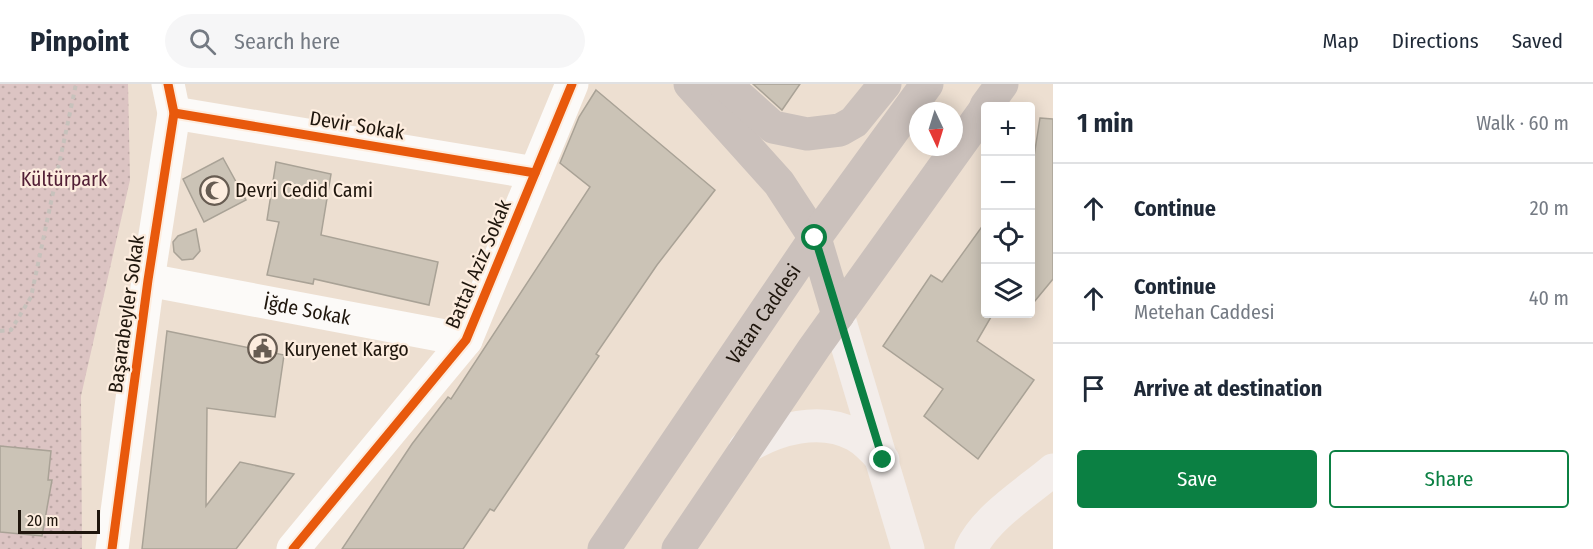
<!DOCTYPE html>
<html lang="en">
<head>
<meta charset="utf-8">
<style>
	body { margin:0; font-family:"Fira Sans Condensed",sans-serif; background:#f6f6f7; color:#1f2937 }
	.controls { position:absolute; right:18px; top:18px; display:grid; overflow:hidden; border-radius:6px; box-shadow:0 3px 15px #0003 }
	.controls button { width:54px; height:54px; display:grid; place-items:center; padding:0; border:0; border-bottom:2px solid #e0e1e3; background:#fff; color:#1f2937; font:30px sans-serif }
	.compass { position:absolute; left:909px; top:18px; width:54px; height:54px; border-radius:50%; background:#fff; box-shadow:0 3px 15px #0003; rotate:176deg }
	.scale { position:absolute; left:18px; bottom:15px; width:82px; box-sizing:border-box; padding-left:6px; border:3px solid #1f160d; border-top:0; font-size:16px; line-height:21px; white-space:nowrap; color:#1f160d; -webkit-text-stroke:4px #fdeddf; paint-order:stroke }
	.stop { position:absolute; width:18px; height:18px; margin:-14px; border:4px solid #0b8043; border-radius:50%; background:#fff }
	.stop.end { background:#0b8043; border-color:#fff; box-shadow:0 2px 6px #0008 }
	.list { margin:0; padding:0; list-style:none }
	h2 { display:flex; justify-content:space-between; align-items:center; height:78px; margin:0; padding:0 24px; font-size:26px }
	h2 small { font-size:20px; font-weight:400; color:#747a83 }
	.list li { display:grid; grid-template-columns:39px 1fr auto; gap:18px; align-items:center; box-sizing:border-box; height:90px; padding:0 24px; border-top:2px solid #e0e1e3 }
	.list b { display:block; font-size:22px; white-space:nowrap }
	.list p { margin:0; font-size:20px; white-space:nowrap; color:#747a83 }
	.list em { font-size:20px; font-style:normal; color:#747a83 }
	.actions { display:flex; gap:12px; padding:18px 24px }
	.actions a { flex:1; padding:14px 0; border:2px solid #0b8043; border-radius:6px; text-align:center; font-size:21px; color:#0b8043 }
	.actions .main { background:#0b8043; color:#fff }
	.icon { flex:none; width:33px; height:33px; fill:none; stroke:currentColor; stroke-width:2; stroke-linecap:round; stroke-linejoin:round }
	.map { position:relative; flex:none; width:1053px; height:465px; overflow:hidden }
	header { display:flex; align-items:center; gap:36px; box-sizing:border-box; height:84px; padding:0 30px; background:#fff; border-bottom:2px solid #e0e1e3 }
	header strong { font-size:28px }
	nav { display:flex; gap:33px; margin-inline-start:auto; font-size:21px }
	.search { width:420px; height:54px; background:#f6f6f7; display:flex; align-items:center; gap:15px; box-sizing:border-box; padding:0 21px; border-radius:33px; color:#747a83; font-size:22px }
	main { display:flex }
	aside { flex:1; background:#fff }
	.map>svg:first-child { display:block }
</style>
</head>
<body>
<header>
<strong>Pinpoint</strong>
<div class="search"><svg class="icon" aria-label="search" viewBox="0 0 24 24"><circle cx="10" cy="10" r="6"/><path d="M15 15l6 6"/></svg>Search here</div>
<nav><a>Map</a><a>Directions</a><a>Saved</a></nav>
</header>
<main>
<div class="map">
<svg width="1053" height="465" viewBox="0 0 1053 465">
	<defs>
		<pattern id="green-dots" width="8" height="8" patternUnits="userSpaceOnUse" patternTransform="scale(1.5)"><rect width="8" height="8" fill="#dcc4c3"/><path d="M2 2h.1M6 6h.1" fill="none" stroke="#bca8a6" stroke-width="1.8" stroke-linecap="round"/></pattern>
	</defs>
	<rect width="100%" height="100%" fill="#eddfd1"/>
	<path fill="url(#green-dots)" d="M 0,0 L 128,0 L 130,96 L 81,312 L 82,465 L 0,465 Z"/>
	<g fill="#cbc3b6" stroke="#a9a296" stroke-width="1.5">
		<path d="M 753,0 L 800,0 L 782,26 Z"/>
		<path d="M 596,6 L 715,106 L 657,181 L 596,270 L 599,272 L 494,427 L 490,425 L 463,465 L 342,465 L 412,360 L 448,313 L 451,315 L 590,103 L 560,79 L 579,33 Z"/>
		<path d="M 1040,34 L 1053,35 L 1053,195 L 1030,223 L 1030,98 Z"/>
		<path d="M 223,74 L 246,116 L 204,138 L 183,95 Z"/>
		<path d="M 276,78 L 331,90 L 321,151 L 438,178 L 429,221 L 314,195 L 313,200 L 267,191 L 279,138 L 267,136 Z"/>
		<path d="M 986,137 L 986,230 L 991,233 L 977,257 L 1034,296 L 978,375 L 924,332 L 943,305 L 883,262 L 931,191 L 942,198 Z"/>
		<path d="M 196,145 L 200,167 L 193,175 L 182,176 L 174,168 L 173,158 L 178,152 Z"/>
		<path d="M 167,247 L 284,271 L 275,333 L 207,324 L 206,422 L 240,378 L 294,390 L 236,465 L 142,465 Z"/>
		<path d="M 0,362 L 51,367 L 48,396 L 52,396 L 42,452 L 0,448 Z"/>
	</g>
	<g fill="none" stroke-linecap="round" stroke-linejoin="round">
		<path stroke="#c7c2bc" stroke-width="4" stroke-dasharray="4.5 4.5" stroke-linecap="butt" d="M 0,247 L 11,246 L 31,213 L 76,0"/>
		<g stroke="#fcfaf8" stroke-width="33">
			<path d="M 174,29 L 535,89"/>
			<path id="s1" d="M 148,196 L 466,256"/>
			<path d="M 112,465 L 148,196 L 174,29 L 168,0"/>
			<path d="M 293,465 L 466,256 L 572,0"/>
		</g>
		<g stroke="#f3edea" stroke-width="33">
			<path d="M 838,231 L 908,465"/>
			<path d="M 745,364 C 776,345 820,332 855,351 C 866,357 875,367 883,376"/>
			<path d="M 971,465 C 986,433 1026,409 1053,386"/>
		</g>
		<g stroke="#cbc1bc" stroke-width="33">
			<path d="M 690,0 L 779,99 L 815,154 L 838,231"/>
			<path d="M 725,0 L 773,43 L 807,50 L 840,46 L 854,38 L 885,0"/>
			<path d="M 986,22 L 1002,0"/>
			<path id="s2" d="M 604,465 L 815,154 L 927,0"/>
			<path d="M 678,465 L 814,264 L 986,24"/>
		</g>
		<defs>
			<g id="cycleway">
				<path d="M 174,29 L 535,89"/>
				<path d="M 112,465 L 148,196 L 174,29 L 168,0"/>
				<path d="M 293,465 L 466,256 L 572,0"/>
			</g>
		</defs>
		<use href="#cycleway" stroke="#fdeddf" stroke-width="13"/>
		<use href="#cycleway" stroke="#e8590c" stroke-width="9"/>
	</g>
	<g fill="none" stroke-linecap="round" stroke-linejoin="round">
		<path stroke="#0b8043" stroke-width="8" d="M 815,154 L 883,376"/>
	</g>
	<defs>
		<symbol id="mosque-ring" viewBox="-11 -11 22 22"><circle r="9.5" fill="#fdeddf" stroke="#675c52" stroke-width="1.5"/><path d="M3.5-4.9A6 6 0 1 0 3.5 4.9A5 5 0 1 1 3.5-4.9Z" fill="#675c52"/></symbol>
		<symbol id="civic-ring" viewBox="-11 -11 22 22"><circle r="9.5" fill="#fdeddf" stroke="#675c52" stroke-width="1.5"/><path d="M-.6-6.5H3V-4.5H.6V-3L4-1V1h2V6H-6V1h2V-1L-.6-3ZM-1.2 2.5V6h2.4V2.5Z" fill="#675c52"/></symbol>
	</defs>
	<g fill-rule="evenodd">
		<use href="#mosque-ring" x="198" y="90" width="33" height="33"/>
		<use href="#civic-ring" x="246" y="248" width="33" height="33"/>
	</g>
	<g text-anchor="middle" stroke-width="4.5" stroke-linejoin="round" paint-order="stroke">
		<g font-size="20" fill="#1f160d" stroke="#fdeddf">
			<text transform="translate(357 41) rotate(9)" y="7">Devir Sokak</text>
			<text transform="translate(478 180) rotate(-67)" y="7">Battal Aziz Sokak</text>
			<text dy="7" stroke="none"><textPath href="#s1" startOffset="162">İğde Sokak</textPath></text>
			<text transform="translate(126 230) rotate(-82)" y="7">Başarabeyler Sokak</text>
			<text dy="7" stroke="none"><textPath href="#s2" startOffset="284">Vatan Caddesi</textPath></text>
		</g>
		<g font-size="20" fill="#521f35" stroke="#fdeddf">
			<text x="64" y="102">Kültürpark</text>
		</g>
		<g font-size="20" fill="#1f160d" stroke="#fdeddf" text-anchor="start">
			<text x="235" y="113">Devri Cedid Cami</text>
			<text x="284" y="272">Kuryenet Kargo</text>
		</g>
	</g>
</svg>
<div class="controls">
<button>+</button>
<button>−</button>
<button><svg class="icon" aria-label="locate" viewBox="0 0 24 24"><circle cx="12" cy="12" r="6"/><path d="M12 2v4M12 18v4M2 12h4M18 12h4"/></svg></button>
<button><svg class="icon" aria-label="layers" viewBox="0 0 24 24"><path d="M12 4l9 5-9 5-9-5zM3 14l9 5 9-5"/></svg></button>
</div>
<svg class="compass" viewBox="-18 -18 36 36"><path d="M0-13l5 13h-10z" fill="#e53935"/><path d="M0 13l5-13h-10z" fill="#747a83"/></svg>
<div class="scale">20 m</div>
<div class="stop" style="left:815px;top:154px"></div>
<div class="stop end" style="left:883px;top:376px"></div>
</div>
<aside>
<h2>1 min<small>Walk · 60 m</small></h2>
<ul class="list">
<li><svg class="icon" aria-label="ahead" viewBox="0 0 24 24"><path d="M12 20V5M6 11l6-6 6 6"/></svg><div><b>Continue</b></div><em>20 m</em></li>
<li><svg class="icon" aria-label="ahead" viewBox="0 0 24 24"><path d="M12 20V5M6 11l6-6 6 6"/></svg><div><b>Continue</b><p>Metehan Caddesi</p></div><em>40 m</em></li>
<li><svg class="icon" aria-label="arrive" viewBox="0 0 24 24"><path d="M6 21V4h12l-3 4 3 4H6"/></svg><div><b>Arrive at destination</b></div></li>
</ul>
<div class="actions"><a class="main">Save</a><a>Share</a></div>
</aside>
</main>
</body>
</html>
